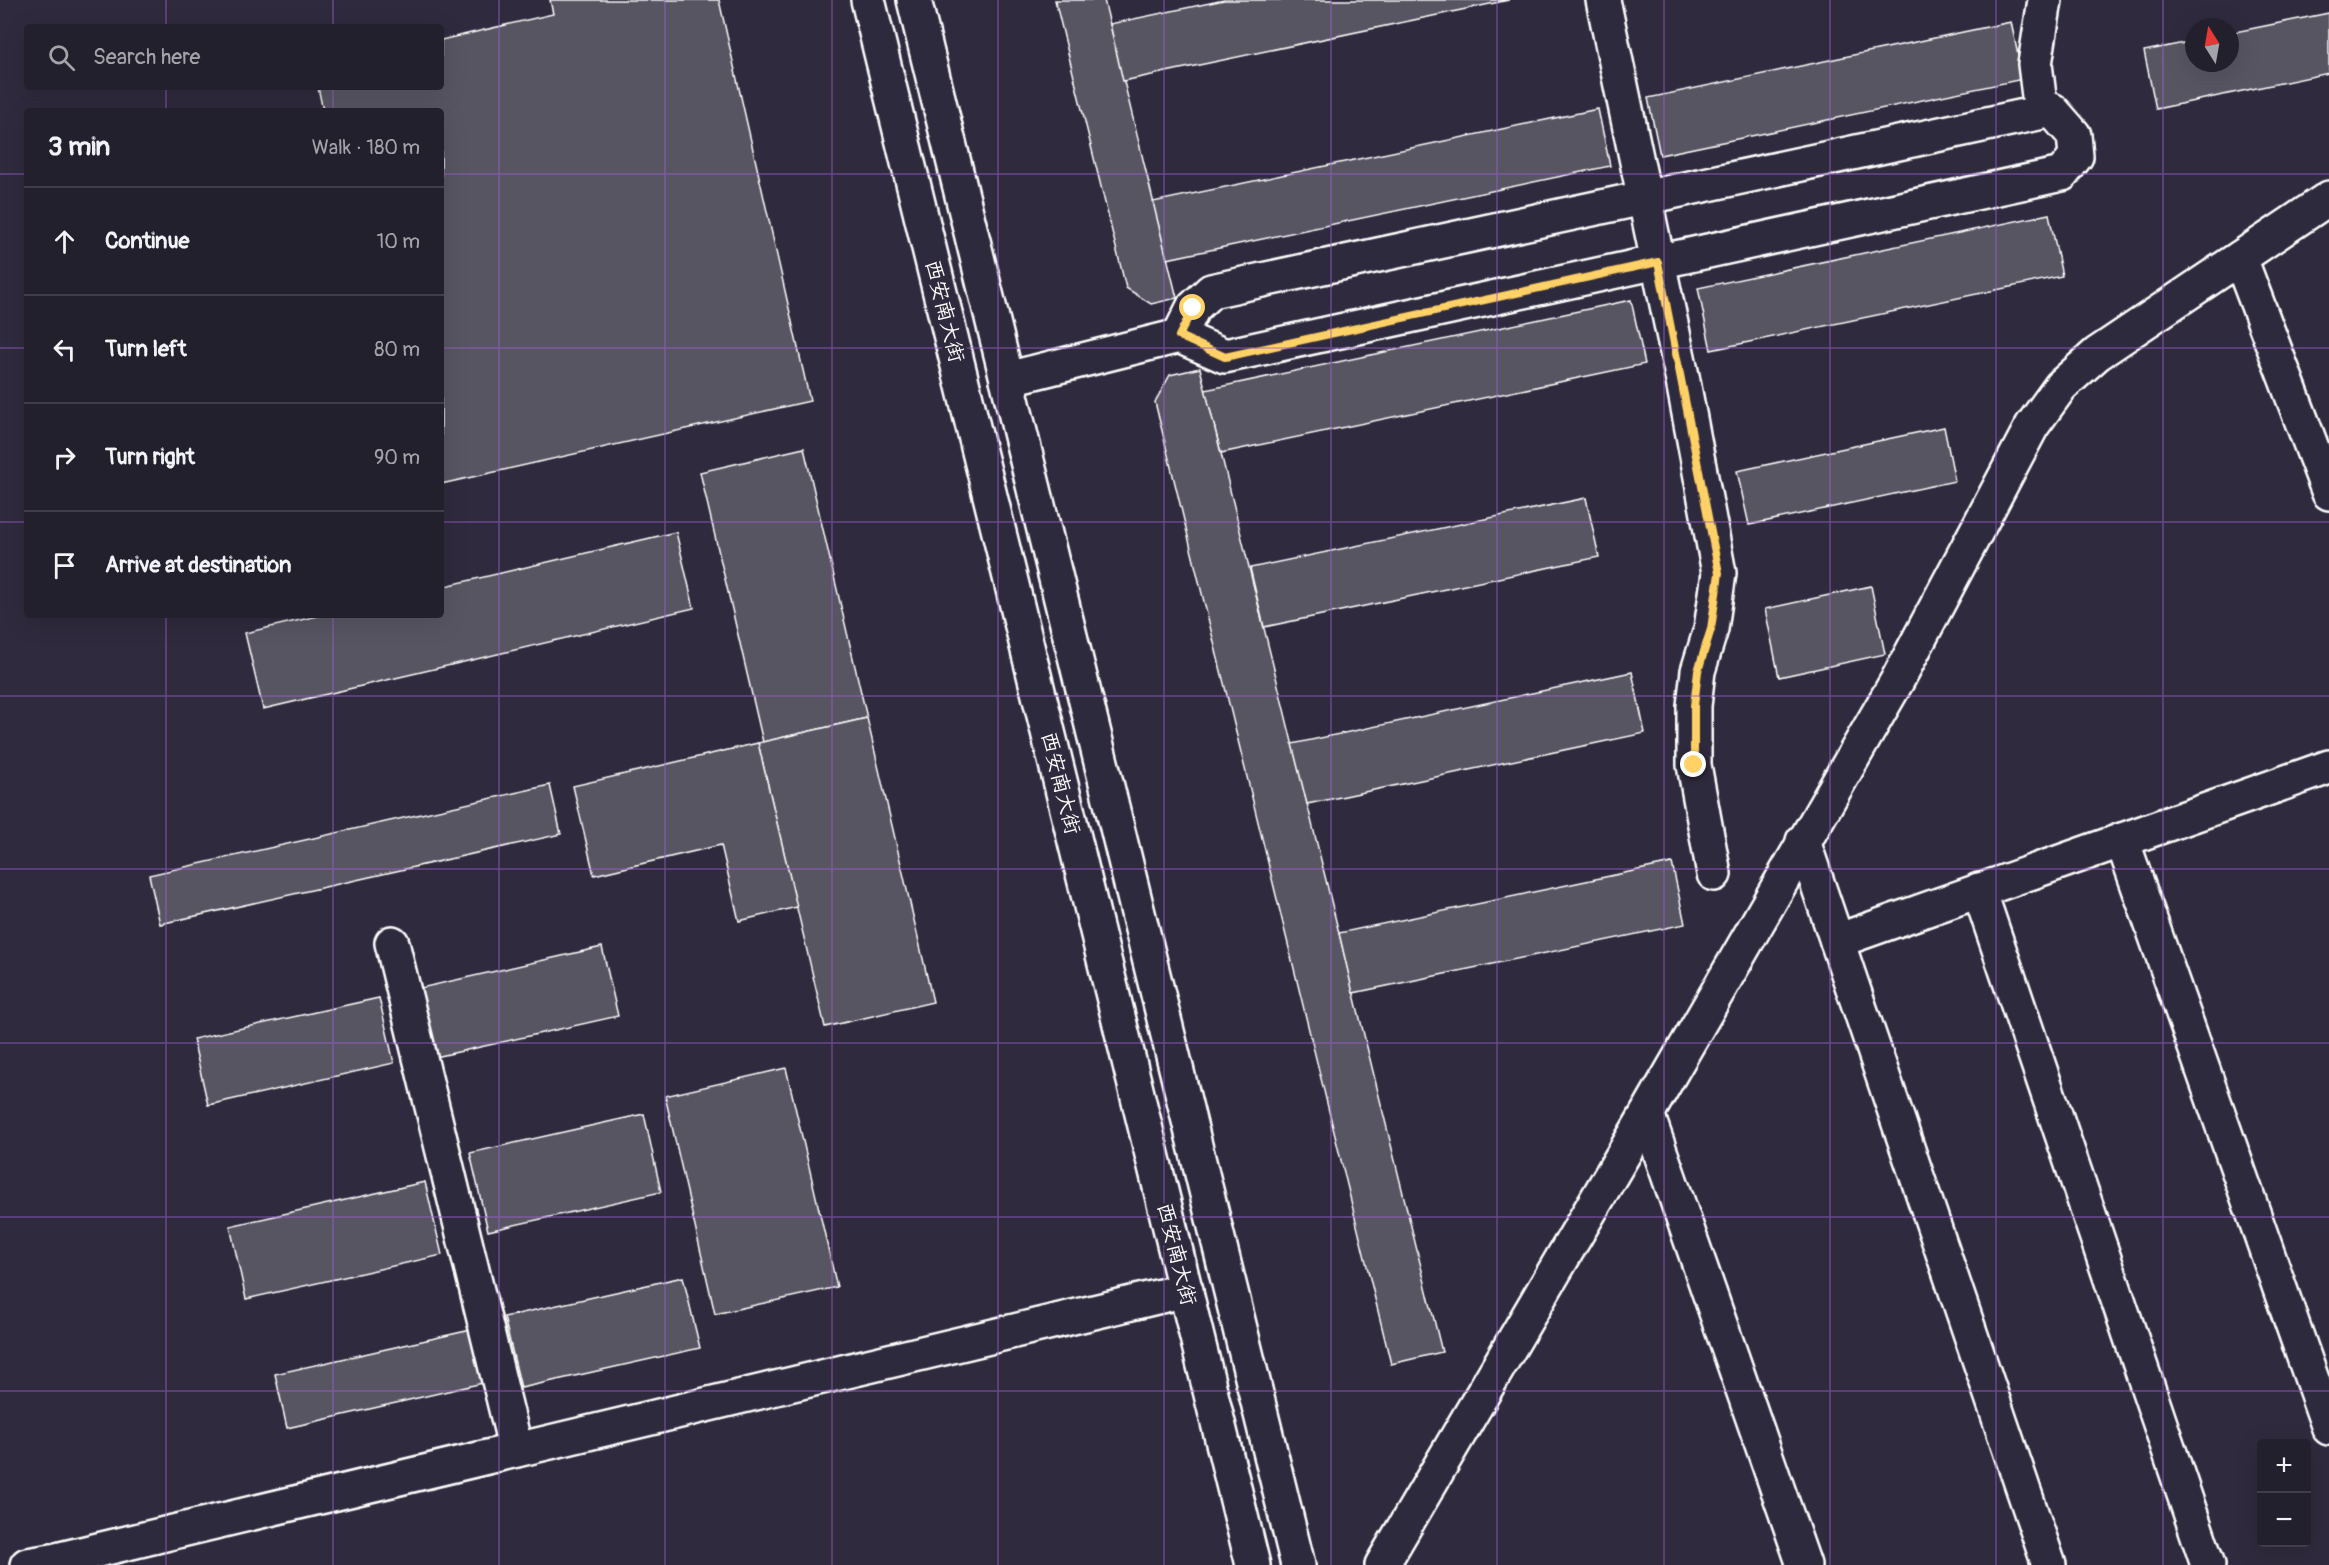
<!DOCTYPE html>
<html lang="en">
<head>
<meta charset="utf-8">
<style>
	body { margin:0; font-family:Pangolin,"LXGW WenKai TC",sans-serif; background:#2b2836; color:#f1f3f6 }
	.controls { position:absolute; right:18px; bottom:18px; display:grid; overflow:hidden; border-radius:6px; box-shadow:0 6px 24px #0002 }
	.controls button { width:54px; height:54px; display:grid; place-items:center; padding:0; border:0; border-bottom:2px solid #403e4a; background:#23202e; color:#f1f3f6; font:30px sans-serif }
	.compass { position:absolute; left:2185px; top:18px; width:54px; height:54px; border-radius:50%; background:#23202e; box-shadow:0 6px 24px #0002; rotate:349deg }
	.stop { position:absolute; width:18px; height:18px; margin:-14px; border:4px solid #ffd166; border-radius:50%; background:#fff }
	.stop.end { background:#ffd166; border-color:#fff; box-shadow:0 2px 6px #0008 }
	.list { margin:0; padding:0; list-style:none }
	h2 { display:flex; justify-content:space-between; align-items:center; height:78px; margin:0; padding:0 24px; font-size:26px }
	h2 small { font-size:20px; font-weight:400; color:#a3a3aa }
	.list li { display:grid; grid-template-columns:39px 1fr auto; gap:18px; align-items:center; box-sizing:border-box; height:108px; padding:0 24px; border-top:2px solid #403e4a }
	.list b { display:block; font-size:22px; white-space:nowrap }
	.list em { font-size:20px; font-style:normal; color:#a3a3aa }
	.icon { flex:none; width:33px; height:33px; fill:none; stroke:currentColor; stroke-width:2; stroke-linecap:round; stroke-linejoin:round }
	.map { position:relative; flex:none; width:2329px; height:1565px; overflow:hidden }
	.search { position:absolute; background:#23202e; box-shadow:0 6px 24px #0002; left:24px; top:24px; width:420px; height:66px; display:flex; align-items:center; gap:15px; box-sizing:border-box; padding:0 21px; border-radius:6px; color:#a3a3aa; font-size:22px }
	.panel { position:absolute; background:#23202e; box-shadow:0 6px 24px #0002; left:24px; top:108px; width:420px; height:510px; border-radius:6px }
	.map>svg:first-child { display:block }
</style>
</head>
<body>
<div class="map">
<svg width="2329" height="1565" viewBox="0 0 2329 1565">
	<rect width="100%" height="100%" fill="#2f2a3d"/>
	<filter id="ink" filterUnits="userSpaceOnUse"><feTurbulence type="fractalNoise" baseFrequency=".0167" numOctaves="2"/><feDisplacementMap in="SourceGraphic" scale="12" xChannelSelector="R" yChannelSelector="G"/><feConvolveMatrix kernelMatrix="1 2 1 2 8 2 1 2 1" color-interpolation-filters="sRGB"/></filter>
	<g filter="url(#ink)">
		<g fill="#595564" stroke="#fff" stroke-width="1.5">
			<path d="M 550,0 L 719,0 L 810,401 L 441,484 L 441,111 L 323,111 L 318,87 L 441,87 L 441,40 L 553,14 Z"/>
			<path d="M 1055,0 L 1104,0 L 1177,298 L 1151,304 L 1126,288 Z"/>
			<path d="M 1224,0 L 1509,0 L 1123,81 L 1110,24 Z"/>
			<path d="M 2329,13 L 2329,73 L 2156,109 L 2144,51 L 2194,41 L 2194,63 L 2230,63 L 2230,33 Z"/>
			<path d="M 2011,22 L 2023,79 L 1660,155 L 1648,98 Z"/>
			<path d="M 1598,109 L 1610,166 L 1167,259 L 1153,202 Z"/>
			<path d="M 2049,214 L 2062,276 L 1711,350 L 1698,288 Z"/>
			<path d="M 1631,300 L 1645,364 L 1221,453 L 1205,390 Z"/>
			<path d="M 1200,368 L 1442,1352 L 1391,1364 L 1155,402 L 1170,375 Z"/>
			<path d="M 1944,427 L 1955,481 L 1749,525 L 1737,471 Z"/>
			<path d="M 804,448 L 867,718 L 763,742 L 700,472 Z"/>
			<path d="M 1586,498 L 1599,557 L 1264,627 L 1250,568 Z"/>
			<path d="M 676,532 L 694,608 L 263,709 L 245,633 L 322,615 L 441,615 L 441,587 Z"/>
			<path d="M 1871,586 L 1885,654 L 1779,677 L 1765,609 Z"/>
			<path d="M 1632,672 L 1645,733 L 1307,804 L 1292,744 Z"/>
			<path d="M 867,718 L 933,1002 L 825,1027 L 758,743 Z"/>
			<path d="M 758,743 L 797,907 L 739,921 L 721,845 L 594,875 L 573,786 Z"/>
			<path d="M 550,785 L 561,834 L 160,924 L 149,875 Z"/>
			<path d="M 1672,863 L 1685,924 L 1353,993 L 1339,933 Z"/>
			<path d="M 602,947 L 618,1016 L 431,1058 L 416,989 Z"/>
			<path d="M 379,998 L 394,1063 L 208,1105 L 193,1039 Z"/>
			<path d="M 786,1068 L 837,1287 L 715,1314 L 665,1096 Z"/>
			<path d="M 644,1114 L 661,1192 L 488,1231 L 470,1153 Z"/>
			<path d="M 425,1182 L 442,1255 L 246,1299 L 230,1226 Z"/>
			<path d="M 683,1277 L 700,1348 L 521,1388 L 504,1317 Z"/>
			<path d="M 471,1330 L 483,1383 L 287,1428 L 275,1374 Z"/>
		</g>
		<g fill="none" stroke-linecap="round" stroke-linejoin="round">
			<defs>
				<g id="minor">
					<path d="M 1603,0 L 1682,376 L 1719,573 L 1711,629 L 1698,671 L 1694,706 L 1694,765 L 1714,874"/>
					<path d="M 2052,110 L 2074,135 L 2076,156 L 2062,174 L 1225,356 L 1179,336 L 1193,308 L 1211,291 Z"/>
					<path d="M 2041,112 L 2035,64 L 2045,0"/>
					<path d="M 2240,258 L 2329,493"/>
					<path d="M 1007,379 L 1179,336"/>
					<path d="M 2122,840 L 2329,1428"/>
					<path d="M 1803,841 L 2049,1565"/>
					<path d="M 1979,890 L 2208,1565"/>
					<path d="M 1837,941 L 2329,767"/>
					<path d="M 392,943 L 516,1450"/>
					<path d="M 1647,1114 L 1804,1565"/>
					<path d="M 27,1565 L 52,1561 L 1186,1290"/>
					<path d="M 1382,1565 L 1647,1114 L 1897,681 L 2032,426 L 2061,386 L 2097,354 L 2329,198"/>
				</g>
				<g id="major">
					<path d="M 868,0 L 1253,1565"/>
					<path d="M 914,0 L 1298,1565"/>
				</g>
			</defs>
			<use href="#minor" stroke="#fff" stroke-width="38"/>
			<use href="#major" stroke="#fff" stroke-width="38"/>
			<use href="#minor" stroke="#2f2a3d" stroke-width="33"/>
			<use href="#major" stroke="#2f2a3d" stroke-width="33"/>
		</g>
	</g>
	<g fill="none" stroke-linecap="round" stroke-linejoin="round" filter="url(#ink)">
		<path stroke="#ffd166" stroke-width="8" d="M 1193,308 L 1179,336 L 1225,357 L 1658,262 L 1719,573 L 1711,629 L 1698,671 L 1694,706 L 1694,765"/>
	</g>
	<path fill="none" stroke="#9c61cf" stroke-width="1.5" stroke-opacity="0.55" d="M 166,0 L 166,27M 333,0 L 333,27M 499,0 L 499,1565M 665,0 L 665,1565M 832,0 L 832,1565M 998,0 L 998,1565M 1164,0 L 1164,1565M 1331,0 L 1331,1565M 1497,0 L 1497,1565M 1664,0 L 1664,1565M 1830,0 L 1830,1565M 1996,0 L 1996,1565M 2163,0 L 2163,1565M 166,87 L 166,111M 333,87 L 333,111M 0,174 L 27,174M 441,174 L 2329,174M 0,348 L 27,348M 441,348 L 2329,348M 0,522 L 27,522M 441,522 L 2329,522M 166,615 L 166,1565M 333,615 L 333,1565M 0,696 L 2329,696M 0,869 L 2329,869M 0,1043 L 2329,1043M 0,1217 L 2329,1217M 0,1391 L 2329,1391"/>
	<g text-anchor="middle" stroke-width="6" stroke-linejoin="round" paint-order="stroke">
		<g font-size="21" fill="#fff" stroke="#2f2a3d">
			<text transform="translate(945 311) rotate(76)" y="7">西安南大街</text>
			<text transform="translate(1061 783) rotate(76)" y="7">西安南大街</text>
			<text transform="translate(1177 1254) rotate(76)" y="7">西安南大街</text>
		</g>
	</g>
</svg>
<div class="controls">
<button>+</button>
<button>−</button>
</div>
<svg class="compass" viewBox="-18 -18 36 36"><path d="M0-13l5 13h-10z" fill="#e53935"/><path d="M0 13l5-13h-10z" fill="#a3a3aa"/></svg>
<div class="stop" style="left:1193px;top:308px"></div>
<div class="stop end" style="left:1694px;top:765px"></div>
<div class="search"><svg class="icon" aria-label="search" viewBox="0 0 24 24"><circle cx="10" cy="10" r="6"/><path d="M15 15l6 6"/></svg>Search here</div>
<section class="panel">
<h2>3 min<small>Walk · 180 m</small></h2>
<ul class="list">
<li><svg class="icon" aria-label="ahead" viewBox="0 0 24 24"><path d="M12 20V5M6 11l6-6 6 6"/></svg><div><b>Continue</b></div><em>10 m</em></li>
<li><svg class="icon" aria-label="left" viewBox="0 0 24 24"><path d="M17 20v-9H6M10 6l-5 5 5 5"/></svg><div><b>Turn left</b></div><em>80 m</em></li>
<li><svg class="icon" aria-label="right" viewBox="0 0 24 24"><path d="M7 20v-9h11M14 6l5 5-5 5"/></svg><div><b>Turn right</b></div><em>90 m</em></li>
<li><svg class="icon" aria-label="arrive" viewBox="0 0 24 24"><path d="M6 21V4h12l-3 4 3 4H6"/></svg><div><b>Arrive at destination</b></div></li>
</ul>
</section>
</div>
</body>
</html>
